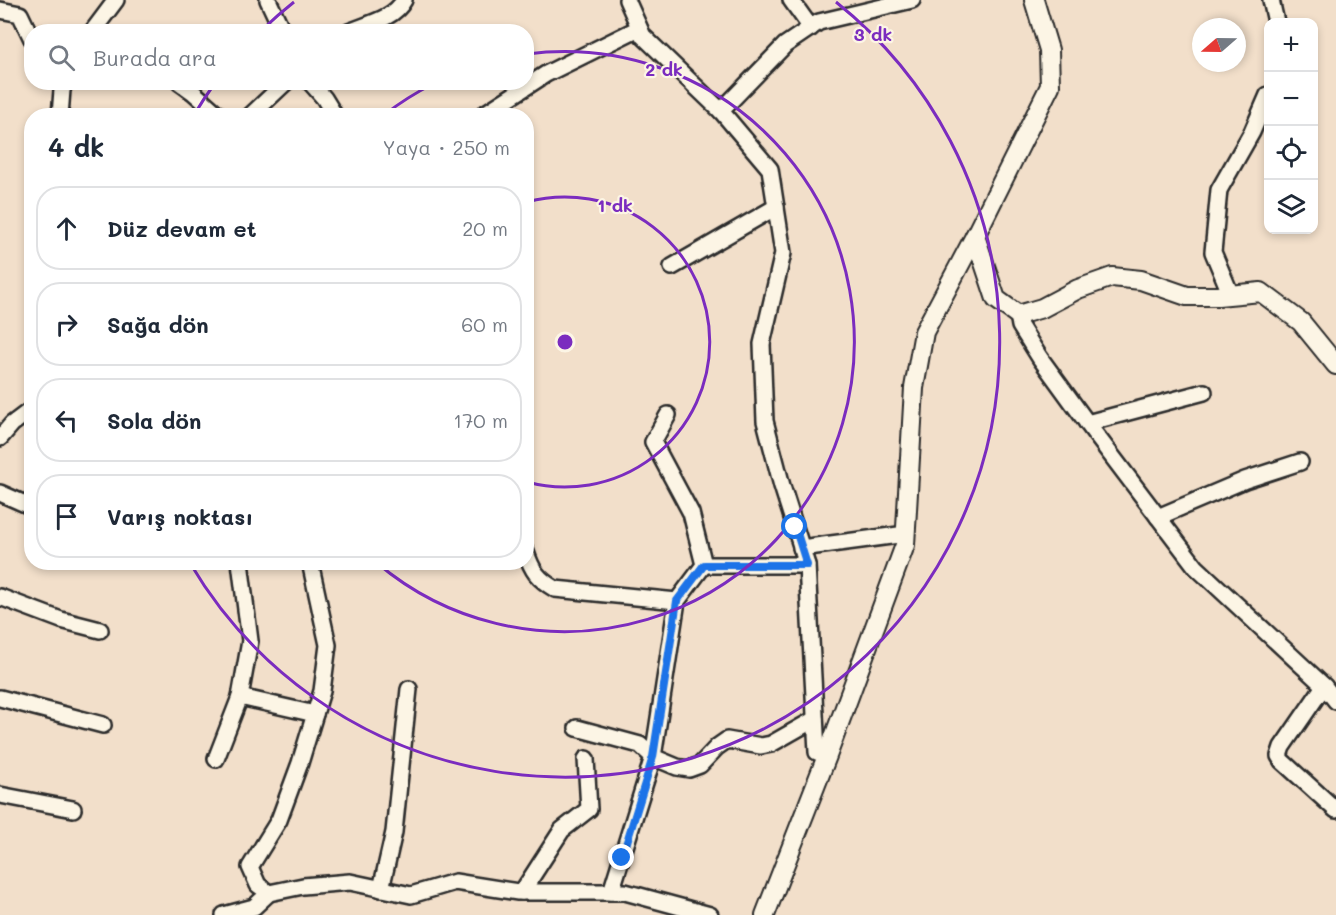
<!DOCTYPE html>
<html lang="tr">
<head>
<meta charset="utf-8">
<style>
	body { margin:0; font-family:Mali,sans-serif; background:#f2f2f3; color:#1f2937 }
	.controls { position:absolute; right:18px; top:18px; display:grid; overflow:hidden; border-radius:12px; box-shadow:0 3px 9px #0003 }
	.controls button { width:54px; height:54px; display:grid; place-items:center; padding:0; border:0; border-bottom:2px solid #e0e1e3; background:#fff; color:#1f2937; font:30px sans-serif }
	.compass { position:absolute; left:1192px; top:18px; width:54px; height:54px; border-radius:50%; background:#fff; box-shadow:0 3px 9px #0003; rotate:250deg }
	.stop { position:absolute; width:18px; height:18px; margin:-14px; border:4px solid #1a73e8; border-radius:50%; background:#fff }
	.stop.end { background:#1a73e8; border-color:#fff; box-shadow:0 2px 6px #0008 }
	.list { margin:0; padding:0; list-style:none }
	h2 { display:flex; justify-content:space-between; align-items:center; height:78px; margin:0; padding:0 24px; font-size:26px }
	h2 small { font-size:20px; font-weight:400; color:#747a83 }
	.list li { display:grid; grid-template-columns:39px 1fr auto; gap:18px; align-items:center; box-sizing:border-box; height:84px; margin:0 12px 12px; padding:0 12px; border:2px solid #e0e1e3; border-radius:24px }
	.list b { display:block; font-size:22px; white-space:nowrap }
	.list em { font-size:20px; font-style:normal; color:#747a83 }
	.icon { flex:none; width:33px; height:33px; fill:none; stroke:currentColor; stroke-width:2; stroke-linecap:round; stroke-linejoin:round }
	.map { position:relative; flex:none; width:1336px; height:915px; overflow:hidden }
	.search { position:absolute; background:#fff; box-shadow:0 3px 9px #0003; left:24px; top:24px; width:510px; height:66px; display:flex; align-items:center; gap:15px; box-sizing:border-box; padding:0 21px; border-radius:24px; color:#747a83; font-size:22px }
	.panel { position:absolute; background:#fff; box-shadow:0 3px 9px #0003; left:24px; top:108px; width:510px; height:462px; border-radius:24px }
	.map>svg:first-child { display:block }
</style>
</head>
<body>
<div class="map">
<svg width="1336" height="915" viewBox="0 0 1336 915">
	<rect width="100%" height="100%" fill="#f2dfca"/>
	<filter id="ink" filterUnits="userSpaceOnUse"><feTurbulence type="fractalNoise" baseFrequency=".0167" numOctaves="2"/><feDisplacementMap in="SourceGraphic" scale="12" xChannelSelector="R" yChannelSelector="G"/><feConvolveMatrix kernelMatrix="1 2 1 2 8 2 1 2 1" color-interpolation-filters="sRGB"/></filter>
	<g filter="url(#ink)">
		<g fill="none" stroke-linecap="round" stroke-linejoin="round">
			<defs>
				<g id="minor">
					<path d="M 268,0 L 283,32"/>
					<path d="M 627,0 L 643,36 L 721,111 L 770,169 L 783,253 L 762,344 L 765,421 L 782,486 L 807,565 L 817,752 L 827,756"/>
					<path d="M 791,0 L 811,28"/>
					<path d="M 1271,0 L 1276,22"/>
					<path d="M 0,10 L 20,14 L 32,39"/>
					<path d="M 92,32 L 116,0"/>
					<path d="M 349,32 C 367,24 394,19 404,0"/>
					<path d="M 179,82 L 193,92 L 220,116"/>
					<path d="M 310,82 L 324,98 L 335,116"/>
					<path d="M 721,111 L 785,45 L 819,22 L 912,0"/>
					<path d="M 60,116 L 62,90 L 65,82"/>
					<path d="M 250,116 L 286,82"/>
					<path d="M 481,116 L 546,74 L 639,28"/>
					<path d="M 672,267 L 776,207"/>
					<path d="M 1231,295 L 1213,252 L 1219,190 L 1252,132 L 1268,95"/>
					<path d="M 1018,315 L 1020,326 L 1040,358 L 1096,435 L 1196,567 L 1324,686 L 1336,701"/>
					<path d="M 1087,423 L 1204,392"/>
					<path d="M 0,438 L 12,424 L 32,409"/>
					<path d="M 0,493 L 32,507"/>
					<path d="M 1158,517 L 1245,480 L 1300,462"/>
					<path d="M 801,548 L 906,534"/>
					<path d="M 526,552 C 532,571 538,579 555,589 L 677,601"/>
					<path d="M 310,562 L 328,645 L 322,691 L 300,763 L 279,820 L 250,867 L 258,885 L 269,893 L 303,886 L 350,882 L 411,895 L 455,882 L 518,892 L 625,892 L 710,915"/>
					<path d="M 704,565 L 807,565"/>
					<path d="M 0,597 L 61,620 L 100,630"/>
					<path d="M 1324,686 L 1282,747 L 1279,756 L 1282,761 L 1336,810"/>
					<path d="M 240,697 L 315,714"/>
					<path d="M 0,698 L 103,725"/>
					<path d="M 577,728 L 640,745 L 653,757 L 677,767 L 689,769 L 700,765 L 717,747 L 727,740 L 761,746 L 771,744 L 815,719"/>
					<path d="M 216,759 L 240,697 L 250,641 L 240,562"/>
					<path d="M 0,795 L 73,809"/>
					<path d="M 381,889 L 394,832 L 409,689"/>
					<path d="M 522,892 L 562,830 L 589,809 L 586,759"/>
					<path d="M 611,892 L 653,757 L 677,601 L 704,565 L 691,513 L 653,442 L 668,415"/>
					<path d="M 224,915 L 254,907 L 269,893"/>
				</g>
				<g id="tertiary">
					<path d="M 975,236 L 996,299 L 1018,315 L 1042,308 L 1078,289 L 1112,277 L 1141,280 L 1187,296 L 1218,296 L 1261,292 L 1301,322 L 1336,365"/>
					<path d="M 765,915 L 827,756 L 905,545 L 914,388 L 924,332 L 975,236 L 1050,86 L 1049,50 L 1034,0"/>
				</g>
			</defs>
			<use href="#minor" stroke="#2b2b2b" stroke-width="20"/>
			<use href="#tertiary" stroke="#2b2b2b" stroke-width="22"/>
			<use href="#minor" stroke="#fcf5e5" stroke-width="15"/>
			<use href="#tertiary" stroke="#fcf5e5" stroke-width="18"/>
		</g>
	</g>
	<g fill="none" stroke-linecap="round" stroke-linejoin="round" filter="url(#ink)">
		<path stroke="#1a73e8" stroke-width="8" d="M 622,858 L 653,757 L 677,601 L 704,565 L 807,565 L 795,527"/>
	</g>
	<g fill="none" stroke="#7b2cbf" stroke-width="3">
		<path d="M527 202A145 145 0 1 1 527 482"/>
		<path d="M384 115A290 290 0 0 1 433 84M527 54A290 290 0 1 1 377 563"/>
		<path d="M194 115A435 435 0 0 1 215 83M263 29A435 435 0 0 1 294 2M836 2A435 435 0 1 1 190 563"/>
	</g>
	<circle cx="565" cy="342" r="9" fill="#7b2cbf" stroke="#fcf5e5" stroke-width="3"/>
	<g font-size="18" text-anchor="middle" font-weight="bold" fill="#7b2cbf" stroke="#fcf5e5" stroke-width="4.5" stroke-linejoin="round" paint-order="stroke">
		<text x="873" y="41">3 dk</text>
		<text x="664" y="76">2 dk</text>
		<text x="615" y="212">1 dk</text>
	</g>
</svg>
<div class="controls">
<button>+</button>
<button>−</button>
<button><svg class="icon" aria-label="locate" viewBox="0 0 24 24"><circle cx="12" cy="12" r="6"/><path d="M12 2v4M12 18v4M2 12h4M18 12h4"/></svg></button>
<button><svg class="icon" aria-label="layers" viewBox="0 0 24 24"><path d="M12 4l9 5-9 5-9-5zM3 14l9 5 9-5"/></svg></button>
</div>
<svg class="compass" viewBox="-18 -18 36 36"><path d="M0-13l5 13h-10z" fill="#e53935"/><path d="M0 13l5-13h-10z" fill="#747a83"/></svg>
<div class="stop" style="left:795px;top:527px"></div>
<div class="stop end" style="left:622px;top:858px"></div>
<div class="search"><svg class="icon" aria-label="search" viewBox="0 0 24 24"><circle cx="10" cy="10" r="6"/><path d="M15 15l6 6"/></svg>Burada ara</div>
<section class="panel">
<h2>4 dk<small>Yaya · 250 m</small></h2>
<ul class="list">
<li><svg class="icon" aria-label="ahead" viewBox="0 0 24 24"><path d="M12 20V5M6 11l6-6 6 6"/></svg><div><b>Düz devam et</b></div><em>20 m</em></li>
<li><svg class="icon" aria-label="right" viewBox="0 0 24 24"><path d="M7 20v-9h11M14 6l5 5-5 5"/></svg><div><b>Sağa dön</b></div><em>60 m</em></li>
<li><svg class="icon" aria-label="left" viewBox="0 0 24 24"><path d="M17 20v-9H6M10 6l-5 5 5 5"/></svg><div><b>Sola dön</b></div><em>170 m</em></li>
<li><svg class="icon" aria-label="arrive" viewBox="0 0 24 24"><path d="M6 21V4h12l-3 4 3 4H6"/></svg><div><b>Varış noktası</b></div></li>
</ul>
</section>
</div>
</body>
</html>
